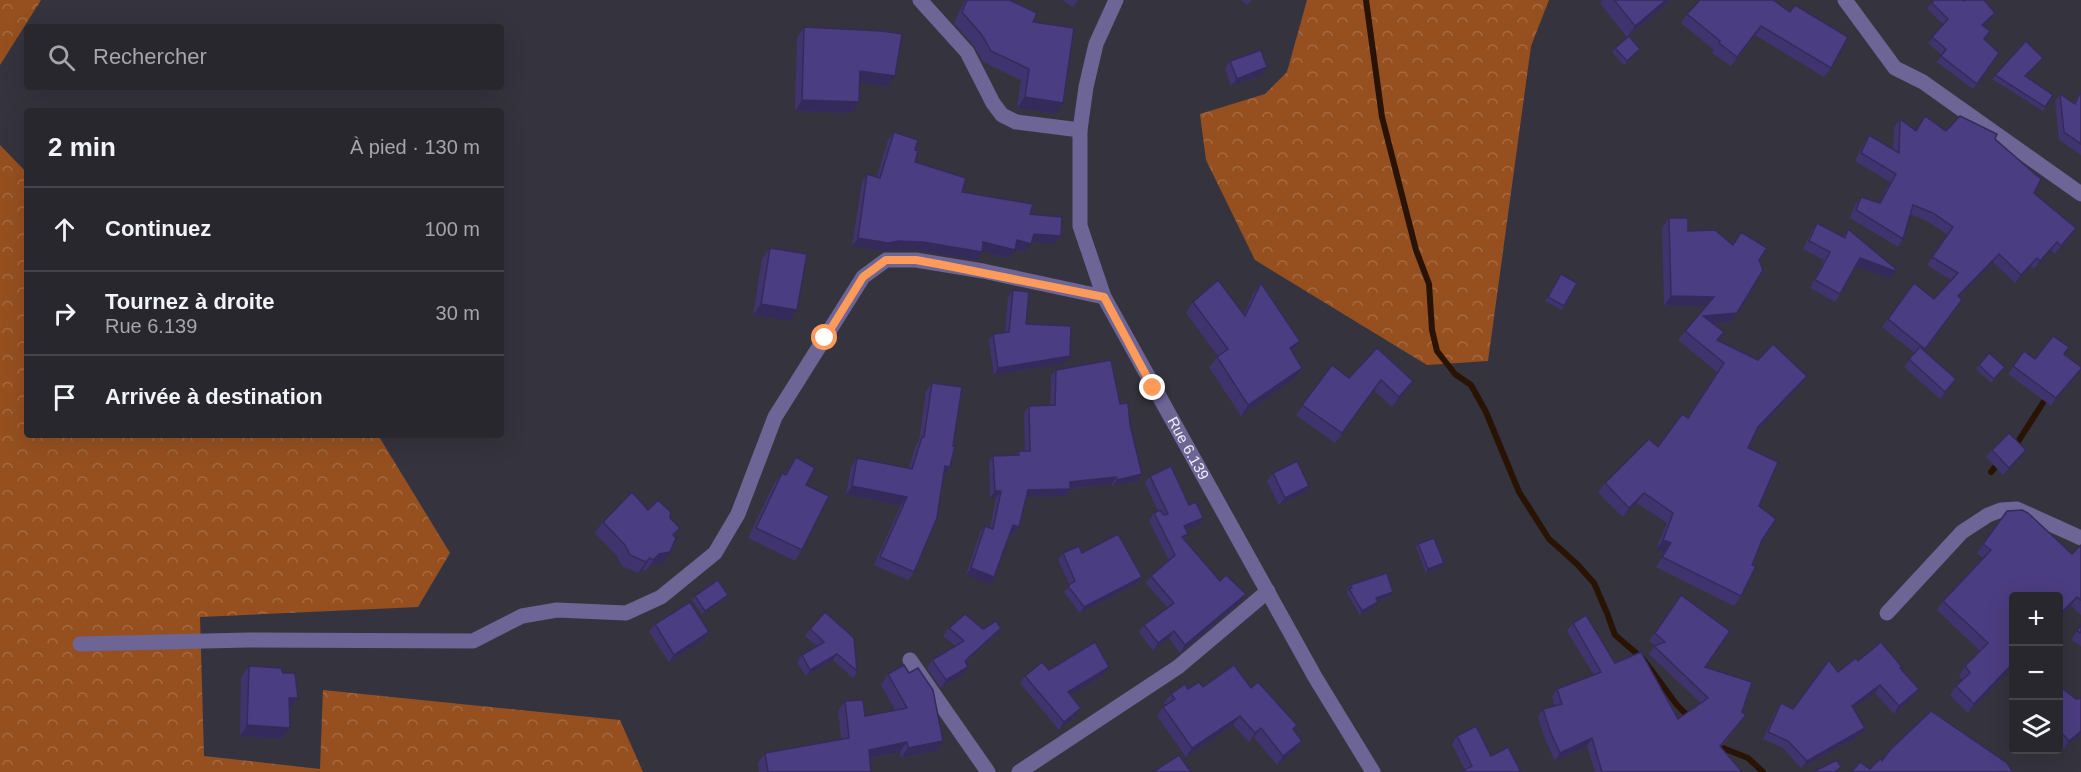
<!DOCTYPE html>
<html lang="fr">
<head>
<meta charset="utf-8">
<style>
	body { margin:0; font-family:Arial,sans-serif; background:#302f36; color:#f1f3f6 }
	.controls { position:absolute; right:18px; bottom:18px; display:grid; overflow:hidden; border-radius:6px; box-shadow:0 6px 24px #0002 }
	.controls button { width:54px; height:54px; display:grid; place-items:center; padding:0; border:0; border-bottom:2px solid #44444a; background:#28272e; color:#f1f3f6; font:30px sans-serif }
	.stop { position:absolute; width:18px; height:18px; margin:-14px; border:4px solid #ff9b5a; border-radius:50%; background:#fff }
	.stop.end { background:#ff9b5a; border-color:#fff; box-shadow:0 2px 6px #0008 }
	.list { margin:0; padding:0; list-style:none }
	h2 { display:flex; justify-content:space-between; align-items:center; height:78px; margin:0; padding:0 24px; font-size:26px }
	h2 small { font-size:20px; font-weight:400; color:#a5a5aa }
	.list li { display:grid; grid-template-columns:39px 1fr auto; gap:18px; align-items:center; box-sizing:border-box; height:84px; padding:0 24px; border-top:2px solid #44444a }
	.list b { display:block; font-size:22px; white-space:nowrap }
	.list p { margin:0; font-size:20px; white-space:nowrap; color:#a5a5aa }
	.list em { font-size:20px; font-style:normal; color:#a5a5aa }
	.icon { flex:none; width:33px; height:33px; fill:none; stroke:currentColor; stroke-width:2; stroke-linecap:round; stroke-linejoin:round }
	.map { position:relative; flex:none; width:2081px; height:772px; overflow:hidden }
	.search { position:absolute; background:#28272e; box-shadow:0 6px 24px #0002; left:24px; top:24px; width:480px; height:66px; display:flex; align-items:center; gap:15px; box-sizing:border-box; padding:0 21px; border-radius:6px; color:#a5a5aa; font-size:22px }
	.panel { position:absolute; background:#28272e; box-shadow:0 6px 24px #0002; left:24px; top:108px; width:480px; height:330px; border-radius:6px }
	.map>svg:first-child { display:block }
</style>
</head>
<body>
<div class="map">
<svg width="2081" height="772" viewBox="0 0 2081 772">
	<defs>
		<pattern id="forest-crowns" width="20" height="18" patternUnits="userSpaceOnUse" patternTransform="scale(1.5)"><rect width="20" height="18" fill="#965020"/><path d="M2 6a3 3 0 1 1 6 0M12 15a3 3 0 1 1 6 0" fill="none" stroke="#a56a41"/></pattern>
	</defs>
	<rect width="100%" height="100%" fill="#35343e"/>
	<g fill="url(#forest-crowns)">
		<path d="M 0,0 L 41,0 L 0,65 Z"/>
		<path d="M 1307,0 L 1549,0 L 1531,46 L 1488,361 L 1427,365 L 1255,260 L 1206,160 L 1200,114 L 1265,94 L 1287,72 Z"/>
		<path d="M 0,145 L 27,173 L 27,435 L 378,435 L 450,553 L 418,607 L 200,617 L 204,756 L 320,769 L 323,690 L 620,720 L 643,772 L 0,772 Z"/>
	</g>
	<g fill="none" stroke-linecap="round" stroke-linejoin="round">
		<g stroke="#291305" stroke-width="6">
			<path d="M 1366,0 L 1382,117 L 1416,250 L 1429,284 L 1432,330 L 1437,351 L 1455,374 L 1471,385 L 1486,412 L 1519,492 L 1549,539 L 1577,564 L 1594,583 L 1607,613 L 1615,635 L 1643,659 L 1677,705 L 1690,718"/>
			<path d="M 2014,448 L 2044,401"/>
			<path d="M 1991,472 L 2000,461"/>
			<path d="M 1715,745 L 1748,758 L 1763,772"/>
		</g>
		<g stroke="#6c6596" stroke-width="15">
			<path d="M 920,0 L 967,52 L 993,103 L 1002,115 L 1016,122 L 1080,130"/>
			<path d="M 1845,0 L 1895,68 L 1923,82 L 2081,194"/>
			<path d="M 1887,613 L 1962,532 L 1988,515 L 2001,510 L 2017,509 L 2081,538"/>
			<path d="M 80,644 L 248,640 L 473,641 L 522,616 L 557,610 L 626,613 L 661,597 L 715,553 L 738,514 L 775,417 L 863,277 L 886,260 L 916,260 L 983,271 L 1104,297"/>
			<path d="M 910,660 L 988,772"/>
			<path d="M 1019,772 L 1178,667 L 1268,591"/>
		</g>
		<path stroke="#6c6596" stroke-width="15" id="s1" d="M 1116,0 L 1096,44 L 1086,87 L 1080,130 L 1080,226 L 1104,297 L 1315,677 L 1373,772"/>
	</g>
	<g fill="#40346f">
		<path d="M 965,0 L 1009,0 L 1033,22 L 1056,114 L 1017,108 L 1021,80 L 983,62 L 974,46 L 954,23 Z"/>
		<path d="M 1062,0 L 1078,0 L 1073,7 Z"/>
		<path d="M 1241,0 L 1252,0 L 1247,5 Z"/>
		<path d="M 1603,0 L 1670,0 L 1667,4 L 1629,36 L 1640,49 L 1624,65 L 1612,52 L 1615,48 L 1627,37 L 1600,3 Z"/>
		<path d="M 1932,3 L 1991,19 L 1983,26 L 1984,39 L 1999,53 L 1973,89 L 1937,62 L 1942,55 L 1928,43 L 1944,25 L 1927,9 Z"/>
		<path d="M 1795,5 L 1831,68 L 1824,77 L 1755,35 L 1731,66 L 1712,53 L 1714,50 L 1681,23 L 1687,14 L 1790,12 Z"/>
		<path d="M 804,27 L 888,87 L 860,82 L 852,113 L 795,111 L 797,38 Z"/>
		<path d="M 2043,58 L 2026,76 L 2053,95 L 2043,111 L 1992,79 L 1995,75 Z"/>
		<path d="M 1230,61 L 1267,67 L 1262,75 L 1231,86 L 1225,69 Z"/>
		<path d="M 2080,93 L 2081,94 L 2081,155 L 2059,140 L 2055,101 L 2060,94 L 2074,103 Z"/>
		<path d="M 1925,116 L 1946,131 L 1995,139 L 2034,193 L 2076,228 L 2071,236 L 2055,254 L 2051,250 L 2034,269 L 2031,266 L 2015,283 L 1993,262 L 1959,297 L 1962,300 L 1925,351 L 1956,379 L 1951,387 L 1940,399 L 1904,367 L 1915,353 L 1882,327 L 1914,283 L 1934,299 L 1951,280 L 1927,265 L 1948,235 L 1927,221 L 1910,214 L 1903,239 L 1898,247 L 1850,218 L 1855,205 L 1861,197 L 1879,203 L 1890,182 L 1855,161 L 1864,143 L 1869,135 L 1893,150 L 1894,127 L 1900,119 L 1915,131 Z"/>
		<path d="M 894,132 L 915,150 L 915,162 L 962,192 L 1030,214 L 1061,236 L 1055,244 L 1032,242 L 1025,252 L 1015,250 L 1009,258 L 982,251 L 977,260 L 917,250 L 893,249 L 882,251 L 852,246 L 862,182 L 867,174 L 877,177 L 888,140 Z"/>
		<path d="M 1669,218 L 1688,231 L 1732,244 L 1741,232 L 1759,260 L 1730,322 L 1713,324 L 1724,332 L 1718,340 L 1800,385 L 1756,432 L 1748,448 L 1759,506 L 1762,540 L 1741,596 L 1734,606 L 1656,567 L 1665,553 L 1656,549 L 1667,523 L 1637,503 L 1623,517 L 1598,493 L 1605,483 L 1658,447 L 1687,418 L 1717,372 L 1678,340 L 1706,306 L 1664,306 L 1662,228 Z"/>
		<path d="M 1817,223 L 1843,237 L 1848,229 L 1890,279 L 1856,266 L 1840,294 L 1835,302 L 1810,288 L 1824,260 L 1803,249 L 1812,231 Z"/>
		<path d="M 770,248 L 797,310 L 790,321 L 753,315 L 762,259 Z"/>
		<path d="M 1561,274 L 1564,306 L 1562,310 L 1545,301 Z"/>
		<path d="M 1261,283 L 1300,341 L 1292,352 L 1302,368 L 1295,378 L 1241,416 L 1209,367 L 1218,356 L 1186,313 L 1193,302 L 1244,314 L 1253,294 Z"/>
		<path d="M 1013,290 L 1026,324 L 1070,356 L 1065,363 L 994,375 L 989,341 L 993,334 L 1005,333 L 1008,297 Z"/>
		<path d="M 2024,351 L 2035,359 L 2064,354 L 2077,375 L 2051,406 L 2008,374 Z"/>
		<path d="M 1332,365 L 1349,378 L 1413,381 L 1406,391 L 1392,407 L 1374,390 L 1335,443 L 1296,415 Z"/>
		<path d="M 1979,365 L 2005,367 L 1991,383 L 1976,369 Z"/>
		<path d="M 1056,370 L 1120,404 L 1130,425 L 1142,474 L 1137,481 L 1112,486 L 1112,484 L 1070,489 L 1066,496 L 1026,497 L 1019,527 L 1014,534 L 1011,533 L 994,577 L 990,584 L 966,575 L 980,533 L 985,526 L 990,528 L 996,498 L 990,498 L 989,462 L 993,456 L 1016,455 L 1018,451 L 1025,451 L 1024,413 L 1029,406 L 1050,405 L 1051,376 Z"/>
		<path d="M 932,383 L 944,476 L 914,572 L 908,580 L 874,565 L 901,505 L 846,495 L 851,467 L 857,458 L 909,468 L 916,445 L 919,441 L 926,391 Z"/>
		<path d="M 1992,450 L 2026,450 L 2021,458 L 2003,475 L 1986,457 Z"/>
		<path d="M 796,457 L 806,485 L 802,550 L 795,561 L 748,538 L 774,484 L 782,473 L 784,475 Z"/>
		<path d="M 1273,473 L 1309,486 L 1304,493 L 1279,505 L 1267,481 Z"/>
		<path d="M 1150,476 L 1189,505 L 1203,518 L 1198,525 L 1186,530 L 1184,539 L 1220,581 L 1246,594 L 1241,601 L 1180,653 L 1169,638 L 1153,651 L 1139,632 L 1144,625 L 1168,608 L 1146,583 L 1151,576 L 1169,560 L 1149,521 L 1154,513 L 1158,511 L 1145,483 Z"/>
		<path d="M 648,510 L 670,518 L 675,536 L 663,563 L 651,565 L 645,571 L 643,569 L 638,573 L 622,566 L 617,556 L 595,533 L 603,522 Z"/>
		<path d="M 2007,511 L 2072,554 L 2081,545 L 2081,615 L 2071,606 L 2058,619 L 2058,597 L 2013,666 L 1968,713 L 1950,695 L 1956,686 L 1962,680 L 1959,676 L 1965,666 L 1980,651 L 1937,610 L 1943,601 L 1983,558 L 1977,553 Z"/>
		<path d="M 1418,544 L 1444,563 L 1441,567 L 1426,573 L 1416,547 Z"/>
		<path d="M 1063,553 L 1082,553 L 1142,577 L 1137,583 L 1080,613 L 1064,592 L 1070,585 L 1058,560 Z"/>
		<path d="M 1350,585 L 1390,596 L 1377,600 L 1376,606 L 1360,615 L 1347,593 L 1348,590 L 1348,589 Z"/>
		<path d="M 1681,595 L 1705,667 L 1742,712 L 1746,715 L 1721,747 L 1742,772 L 1595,772 L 1587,746 L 1555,761 L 1545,739 L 1538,717 L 1543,709 L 1555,706 L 1552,696 L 1557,689 L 1594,675 L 1567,631 L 1573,623 L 1615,663 L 1678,719 L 1701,703 L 1649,654 L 1654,646 L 1656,646 L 1649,641 Z"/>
		<path d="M 695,596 L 725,599 L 702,614 L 692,600 Z"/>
		<path d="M 655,624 L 709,632 L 704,640 L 669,662 L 649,632 Z"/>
		<path d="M 2081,625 L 2081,646 L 2071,640 Z"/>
		<path d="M 949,628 L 983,629 L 1001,628 L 995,635 L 966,662 L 963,674 L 941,688 L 927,668 L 932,660 L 956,646 L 943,636 Z"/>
		<path d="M 810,629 L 857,671 L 853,678 L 833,660 L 806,676 L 797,662 L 802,655 L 817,646 L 805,636 Z"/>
		<path d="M 1858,661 L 1900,669 L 1919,689 L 1913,697 L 1894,714 L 1875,693 L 1853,708 L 1859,736 L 1801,768 L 1783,748 L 1763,739 L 1776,711 L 1781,703 L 1793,709 L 1838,672 Z"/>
		<path d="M 249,666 L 283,673 L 298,698 L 290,709 L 289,709 L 290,728 L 282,739 L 240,736 L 241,677 Z"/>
		<path d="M 1109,667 L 1104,675 L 1070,695 L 1081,708 L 1076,716 L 1059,730 L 1020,683 L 1025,676 L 1049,670 Z"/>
		<path d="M 888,674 L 936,751 L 901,758 L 900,752 L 870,759 L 871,772 L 759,772 L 758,763 L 765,753 L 841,739 L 838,711 L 845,701 L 865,716 L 895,710 L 881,685 Z"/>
		<path d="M 2058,685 L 2076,699 L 2079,699 L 2081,734 L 2064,749 L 2058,742 Z"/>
		<path d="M 1203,687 L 1251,688 L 1293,730 L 1302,741 L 1295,750 L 1277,765 L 1254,737 L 1249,742 L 1233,725 L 1186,757 L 1157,716 L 1163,707 L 1166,705 L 1164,703 L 1171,694 L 1188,689 Z"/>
		<path d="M 1457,736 L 1491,756 L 1465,770 L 1452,744 Z"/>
	</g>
	<g fill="#342b5a">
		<path d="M 1666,0 L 1670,0 L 1667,4 L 1627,37 L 1635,26 Z"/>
		<path d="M 1995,13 L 1991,19 L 1978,31 L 1982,25 Z"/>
		<path d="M 1267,67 L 1262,75 L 1231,86 L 1237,79 Z"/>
		<path d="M 860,71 L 895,76 L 888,87 L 853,81 Z"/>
		<path d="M 1025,97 L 1063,103 L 1056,114 L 1017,108 Z"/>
		<path d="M 802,100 L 859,102 L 852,113 L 795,111 Z"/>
		<path d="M 2076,228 L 2071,236 L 2055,254 L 2061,246 Z"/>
		<path d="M 1034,234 L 1061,236 L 1055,244 L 1028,242 Z"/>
		<path d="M 858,238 L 923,242 L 982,252 L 977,260 L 917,250 L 893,249 L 882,251 L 852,246 Z"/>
		<path d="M 1017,240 L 1031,244 L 1025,252 L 1012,249 Z"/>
		<path d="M 983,242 L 1015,250 L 1009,258 L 978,250 Z"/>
		<path d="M 2057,242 L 2051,250 L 2034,269 L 2040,261 Z"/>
		<path d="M 1999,254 L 1993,262 L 1952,304 L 1958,296 Z"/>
		<path d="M 1860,258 L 1895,271 L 1890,279 L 1855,266 Z"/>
		<path d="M 2037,258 L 2031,266 L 2015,283 L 2021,275 Z"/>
		<path d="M 1671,296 L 1714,297 L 1707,306 L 1664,306 Z"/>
		<path d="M 761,304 L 797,310 L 790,321 L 753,315 Z"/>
		<path d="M 1737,313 L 1730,322 L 1696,326 L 1703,316 Z"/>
		<path d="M 1300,341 L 1292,352 L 1290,348 Z"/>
		<path d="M 1070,356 L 1065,363 L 994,375 L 998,368 Z"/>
		<path d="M 1302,368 L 1295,378 L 1241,416 L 1248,405 Z"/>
		<path d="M 2081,369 L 2077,375 L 2051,406 L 2056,398 Z"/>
		<path d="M 1807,376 L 1800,385 L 1751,437 L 1758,427 Z"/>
		<path d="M 1956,379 L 1951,387 L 1940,399 L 1945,392 Z"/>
		<path d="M 1413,381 L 1406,391 L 1392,407 L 1399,397 Z"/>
		<path d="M 2026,450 L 2021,458 L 2003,475 L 2009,468 Z"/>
		<path d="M 945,466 L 950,467 L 944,476 Z"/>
		<path d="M 1142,474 L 1137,481 L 1112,486 L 1117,480 Z"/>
		<path d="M 1116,477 L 1112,484 L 1066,489 L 1070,489 L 1066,496 L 1023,497 L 1028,490 L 1070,482 Z"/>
		<path d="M 852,486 L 907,497 L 901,505 L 846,495 Z"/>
		<path d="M 1309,486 L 1304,493 L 1279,505 L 1285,498 Z"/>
		<path d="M 995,491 L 1001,491 L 996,498 L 990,498 Z"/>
		<path d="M 1644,493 L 1637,503 L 1623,517 L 1629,508 Z"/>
		<path d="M 1203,518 L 1198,525 L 1179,533 L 1184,526 Z"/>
		<path d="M 1013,525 L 1019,527 L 1014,534 L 1008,532 Z"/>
		<path d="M 1663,540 L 1671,543 L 1665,553 L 1656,549 Z"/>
		<path d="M 670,552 L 663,563 L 651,565 L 645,571 L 659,554 Z"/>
		<path d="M 650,558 L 643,569 L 638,573 L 646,562 Z"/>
		<path d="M 1444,563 L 1441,567 L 1426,573 L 1428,569 Z"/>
		<path d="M 971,568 L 994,577 L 990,584 L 966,575 Z"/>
		<path d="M 1142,577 L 1137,583 L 1080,613 L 1084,607 Z"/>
		<path d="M 1393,592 L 1390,596 L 1373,602 L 1376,598 Z"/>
		<path d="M 1246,594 L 1241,601 L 1180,653 L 1185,645 Z"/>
		<path d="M 728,595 L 725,599 L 702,614 L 705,611 Z"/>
		<path d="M 2077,597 L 2071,606 L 2058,619 L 2058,616 Z"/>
		<path d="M 1378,602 L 1376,606 L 1360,615 L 1362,611 Z"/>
		<path d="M 1001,628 L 995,635 L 959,668 L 965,661 Z"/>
		<path d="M 1174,631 L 1169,638 L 1153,651 L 1158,643 Z"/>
		<path d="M 709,632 L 704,640 L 669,662 L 674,655 Z"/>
		<path d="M 837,654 L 833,660 L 806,676 L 810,670 Z"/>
		<path d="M 2013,663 L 2013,666 L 1968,713 L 1974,704 Z"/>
		<path d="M 968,667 L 963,674 L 941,688 L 946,680 Z"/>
		<path d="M 1109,667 L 1104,675 L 1062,700 L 1068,692 Z"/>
		<path d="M 1880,685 L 1875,693 L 1846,713 L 1852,706 Z"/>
		<path d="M 1919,689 L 1913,697 L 1894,714 L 1899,706 Z"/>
		<path d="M 289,698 L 298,698 L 290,709 L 281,709 Z"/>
		<path d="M 1081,708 L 1076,716 L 1059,730 L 1064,722 Z"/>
		<path d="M 1240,716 L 1233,725 L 1186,757 L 1192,748 Z"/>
		<path d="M 247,725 L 290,728 L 282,739 L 240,736 Z"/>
		<path d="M 1261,728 L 1254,737 L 1249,742 L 1255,733 Z"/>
		<path d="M 1865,728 L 1859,736 L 1801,768 L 1807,761 Z"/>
		<path d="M 2081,731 L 2081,734 L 2064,749 L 2069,741 Z"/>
		<path d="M 1592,738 L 1587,746 L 1555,761 L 1560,753 Z"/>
		<path d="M 943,741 L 936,751 L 901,758 L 908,748 Z"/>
		<path d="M 1302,741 L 1295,750 L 1277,765 L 1283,756 Z"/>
		<path d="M 907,742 L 900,752 L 862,760 L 869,750 Z"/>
	</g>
	<g fill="#4b3d81" stroke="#342b5a" stroke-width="1.5">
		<path d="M 967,0 L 1009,0 L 1037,13 L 1033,22 L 1074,28 L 1063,103 L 1025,97 L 1029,69 L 991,51 L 982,35 L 962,12 Z"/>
		<path d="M 1614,0 L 1666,0 L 1635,26 Z"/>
		<path d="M 1700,0 L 1773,0 L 1790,12 L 1795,5 L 1848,37 L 1831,68 L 1761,26 L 1737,57 L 1719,43 L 1720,41 L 1687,14 Z"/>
		<path d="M 1934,0 L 1963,0 L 1964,1 L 1966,0 L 1984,0 L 1995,13 L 1982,25 L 1990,31 L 1984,39 L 1999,53 L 1977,84 L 1941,56 L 1946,49 L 1932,37 L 1948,19 L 1932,3 Z"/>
		<path d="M 804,27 L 882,31 L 902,34 L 895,76 L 860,71 L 859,102 L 802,100 Z"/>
		<path d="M 1629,36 L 1640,49 L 1627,61 L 1615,48 Z"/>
		<path d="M 2026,41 L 2043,58 L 2025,76 L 2053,95 L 2045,107 L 1995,75 Z"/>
		<path d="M 1261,50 L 1267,67 L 1237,79 L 1230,61 Z"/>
		<path d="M 2080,93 L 2081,94 L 2081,144 L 2064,132 L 2060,94 L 2075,104 Z"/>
		<path d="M 1925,116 L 1946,131 L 1960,116 L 1997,134 L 1995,139 L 2041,179 L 2034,193 L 2076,228 L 2061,246 L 2057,242 L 2040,261 L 2037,258 L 2021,275 L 1999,254 L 1958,296 L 1962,300 L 1925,349 L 1888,319 L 1914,283 L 1934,299 L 1958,273 L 1932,257 L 1953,227 L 1933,213 L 1913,205 L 1903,239 L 1856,210 L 1861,197 L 1880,203 L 1896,174 L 1861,153 L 1869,135 L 1899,153 L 1900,119 L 1916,131 Z"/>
		<path d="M 894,132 L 918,140 L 915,150 L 918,151 L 915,162 L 966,178 L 962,192 L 1033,204 L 1030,214 L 1062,217 L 1061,236 L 1034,234 L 1031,244 L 1017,240 L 1015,250 L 983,242 L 982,252 L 923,242 L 899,241 L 888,243 L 858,238 L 867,174 L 880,178 Z"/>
		<path d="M 1669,218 L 1688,218 L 1688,231 L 1715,230 L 1733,245 L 1741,232 L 1767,248 L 1759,260 L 1763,270 L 1737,313 L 1703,316 L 1724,332 L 1717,340 L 1758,360 L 1773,344 L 1807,376 L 1758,427 L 1748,448 L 1778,462 L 1759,506 L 1776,519 L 1762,540 L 1752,565 L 1756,566 L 1741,596 L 1662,557 L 1671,543 L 1663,540 L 1673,513 L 1644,493 L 1629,508 L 1605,483 L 1649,439 L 1658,447 L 1682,414 L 1688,418 L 1724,363 L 1685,331 L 1714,297 L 1671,296 Z"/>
		<path d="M 1817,223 L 1845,238 L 1848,229 L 1896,269 L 1895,271 L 1860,258 L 1840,294 L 1815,280 L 1830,252 L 1809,241 Z"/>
		<path d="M 770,248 L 807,254 L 797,310 L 761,304 Z"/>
		<path d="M 1561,274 L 1577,283 L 1564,306 L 1548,297 Z"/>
		<path d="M 1218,280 L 1245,316 L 1261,283 L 1300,341 L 1290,348 L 1302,368 L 1248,405 L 1217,357 L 1228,349 L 1193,302 Z"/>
		<path d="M 1013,290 L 1029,292 L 1026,324 L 1071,326 L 1070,356 L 998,368 L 993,334 L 1009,332 Z"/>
		<path d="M 2053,336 L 2069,347 L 2064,354 L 2081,367 L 2081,369 L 2056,398 L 2013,366 L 2024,351 L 2035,359 Z"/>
		<path d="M 1920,347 L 1956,379 L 1945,392 L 1909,359 Z"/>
		<path d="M 1377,348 L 1413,381 L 1399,397 L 1381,380 L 1342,433 L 1302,405 L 1332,365 L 1349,378 Z"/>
		<path d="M 1989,353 L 2005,367 L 1994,379 L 1979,365 Z"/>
		<path d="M 1111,360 L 1120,404 L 1128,403 L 1130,425 L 1142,474 L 1117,480 L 1116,477 L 1070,482 L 1070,489 L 1028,490 L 1019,527 L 1013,525 L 994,577 L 971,568 L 985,526 L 993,529 L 1001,491 L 995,491 L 993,456 L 1019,455 L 1018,451 L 1030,451 L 1029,406 L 1055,405 L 1056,370 Z"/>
		<path d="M 932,383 L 962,387 L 953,446 L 955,446 L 950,467 L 945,466 L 937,518 L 914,572 L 880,557 L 907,497 L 852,486 L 857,458 L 912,469 L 922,437 L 924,437 Z"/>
		<path d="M 2009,433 L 2026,450 L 2009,468 L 1992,450 Z"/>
		<path d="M 796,457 L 815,468 L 806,485 L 829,496 L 802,550 L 756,528 L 782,473 L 786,475 Z"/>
		<path d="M 1297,461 L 1309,486 L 1285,498 L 1273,473 Z"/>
		<path d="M 1171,466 L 1189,505 L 1196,502 L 1203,518 L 1184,526 L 1188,534 L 1182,537 L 1220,581 L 1226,575 L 1246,594 L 1185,645 L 1174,631 L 1158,643 L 1144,625 L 1174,603 L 1151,576 L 1175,555 L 1154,513 L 1160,510 L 1164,515 L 1168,514 L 1150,476 Z"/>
		<path d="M 632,492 L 648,510 L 658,500 L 671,512 L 670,518 L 680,528 L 673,535 L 676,538 L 670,552 L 659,554 L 653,560 L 650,558 L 646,562 L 630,555 L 625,545 L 603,522 Z"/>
		<path d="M 2022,510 L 2028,513 L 2072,554 L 2081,545 L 2081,600 L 2077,597 L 2058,616 L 2058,597 L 2013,597 L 2013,663 L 1974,704 L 1956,686 L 1970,673 L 1965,666 L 1988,643 L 1943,601 L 1991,550 L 1983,544 L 2007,511 Z"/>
		<path d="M 1118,534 L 1142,577 L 1084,607 L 1068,586 L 1075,581 L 1063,553 L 1079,546 L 1082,553 Z"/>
		<path d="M 1434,538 L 1444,563 L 1428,569 L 1418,544 Z"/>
		<path d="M 1387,573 L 1393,592 L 1376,598 L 1378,602 L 1362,611 L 1349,589 L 1352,588 L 1350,585 Z"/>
		<path d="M 718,580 L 728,595 L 705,611 L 695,596 Z"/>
		<path d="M 1681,595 L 1730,631 L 1705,667 L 1752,682 L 1742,712 L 1746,715 L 1720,746 L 1742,772 L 1602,772 L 1592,738 L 1560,753 L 1550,731 L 1543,709 L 1562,704 L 1557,689 L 1601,672 L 1573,623 L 1586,615 L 1615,663 L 1641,652 L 1678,719 L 1708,698 L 1654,646 L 1665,642 L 1655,633 Z"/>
		<path d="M 690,602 L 709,632 L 674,655 L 655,624 Z"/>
		<path d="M 825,612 L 854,638 L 857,671 L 837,654 L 810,670 L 802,655 L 824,642 L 810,629 Z"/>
		<path d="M 965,614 L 983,629 L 996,621 L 1001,628 L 965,661 L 968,667 L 946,680 L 932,660 L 964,641 L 949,628 Z"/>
		<path d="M 2081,625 L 2081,633 L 2077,631 Z"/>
		<path d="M 1095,642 L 1109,667 L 1068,692 L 1081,708 L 1064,722 L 1025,676 L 1042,662 L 1049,670 Z"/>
		<path d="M 1881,642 L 1902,667 L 1900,668 L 1919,689 L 1899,706 L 1880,685 L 1852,706 L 1865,728 L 1807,761 L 1788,741 L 1768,732 L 1781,703 L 1793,709 L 1829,660 L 1838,672 L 1856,658 L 1858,661 Z"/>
		<path d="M 904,665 L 909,673 L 918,668 L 933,690 L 943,741 L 908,748 L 907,742 L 869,750 L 871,772 L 768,772 L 765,753 L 849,738 L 845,701 L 863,700 L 865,716 L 907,708 L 888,674 Z"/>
		<path d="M 1234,665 L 1251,688 L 1258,682 L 1297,725 L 1293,729 L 1302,741 L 1283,756 L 1261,728 L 1255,733 L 1240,716 L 1192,748 L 1163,707 L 1175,699 L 1171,694 L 1185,684 L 1188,689 L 1199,682 L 1203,687 Z"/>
		<path d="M 249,666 L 281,668 L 283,673 L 295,673 L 298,698 L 289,698 L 290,728 L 247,725 Z"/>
		<path d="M 2058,685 L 2076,699 L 2079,699 L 2081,697 L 2081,731 L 2069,741 L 2058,729 L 2058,714 L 2061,711 L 2058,709 Z"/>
		<path d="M 1931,711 L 2007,763 L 2013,772 L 1852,772 L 1860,762 L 1870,769 L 1881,758 L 1882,761 L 1890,750 Z"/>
		<path d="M 1476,726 L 1491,756 L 1508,747 L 1521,772 L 1461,772 L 1472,766 L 1457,736 Z"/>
		<path d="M 1179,755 L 1191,772 L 1153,772 Z"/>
		<path d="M 1837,760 L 1841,767 L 1835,772 L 1813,772 Z"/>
	</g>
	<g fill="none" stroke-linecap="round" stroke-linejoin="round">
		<path stroke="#ff9b5a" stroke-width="8" d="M 825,338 L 863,277 L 886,260 L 916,260 L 938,264 L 1104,297 L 1153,388"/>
	</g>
	<g text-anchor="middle" stroke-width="4.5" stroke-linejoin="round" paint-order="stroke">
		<g font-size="15" fill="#efeef4" stroke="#35343e">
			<text dy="5" stroke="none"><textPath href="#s1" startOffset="480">Rue 6.139</textPath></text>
		</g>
	</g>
</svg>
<div class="controls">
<button>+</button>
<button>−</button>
<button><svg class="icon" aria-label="layers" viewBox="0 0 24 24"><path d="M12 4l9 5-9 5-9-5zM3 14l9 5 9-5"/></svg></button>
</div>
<div class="stop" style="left:825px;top:338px"></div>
<div class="stop end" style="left:1153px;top:388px"></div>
<div class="search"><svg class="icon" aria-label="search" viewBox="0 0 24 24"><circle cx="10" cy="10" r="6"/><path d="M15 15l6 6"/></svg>Rechercher</div>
<section class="panel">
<h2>2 min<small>À pied · 130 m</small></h2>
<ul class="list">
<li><svg class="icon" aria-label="ahead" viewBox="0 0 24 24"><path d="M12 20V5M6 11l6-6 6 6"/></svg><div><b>Continuez</b></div><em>100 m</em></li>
<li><svg class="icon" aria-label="right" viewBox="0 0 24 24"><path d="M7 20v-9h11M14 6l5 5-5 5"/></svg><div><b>Tournez à droite</b><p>Rue 6.139</p></div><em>30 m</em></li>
<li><svg class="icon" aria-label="arrive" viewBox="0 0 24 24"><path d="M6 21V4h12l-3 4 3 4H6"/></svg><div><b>Arrivée à destination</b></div></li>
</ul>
</section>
</div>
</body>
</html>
